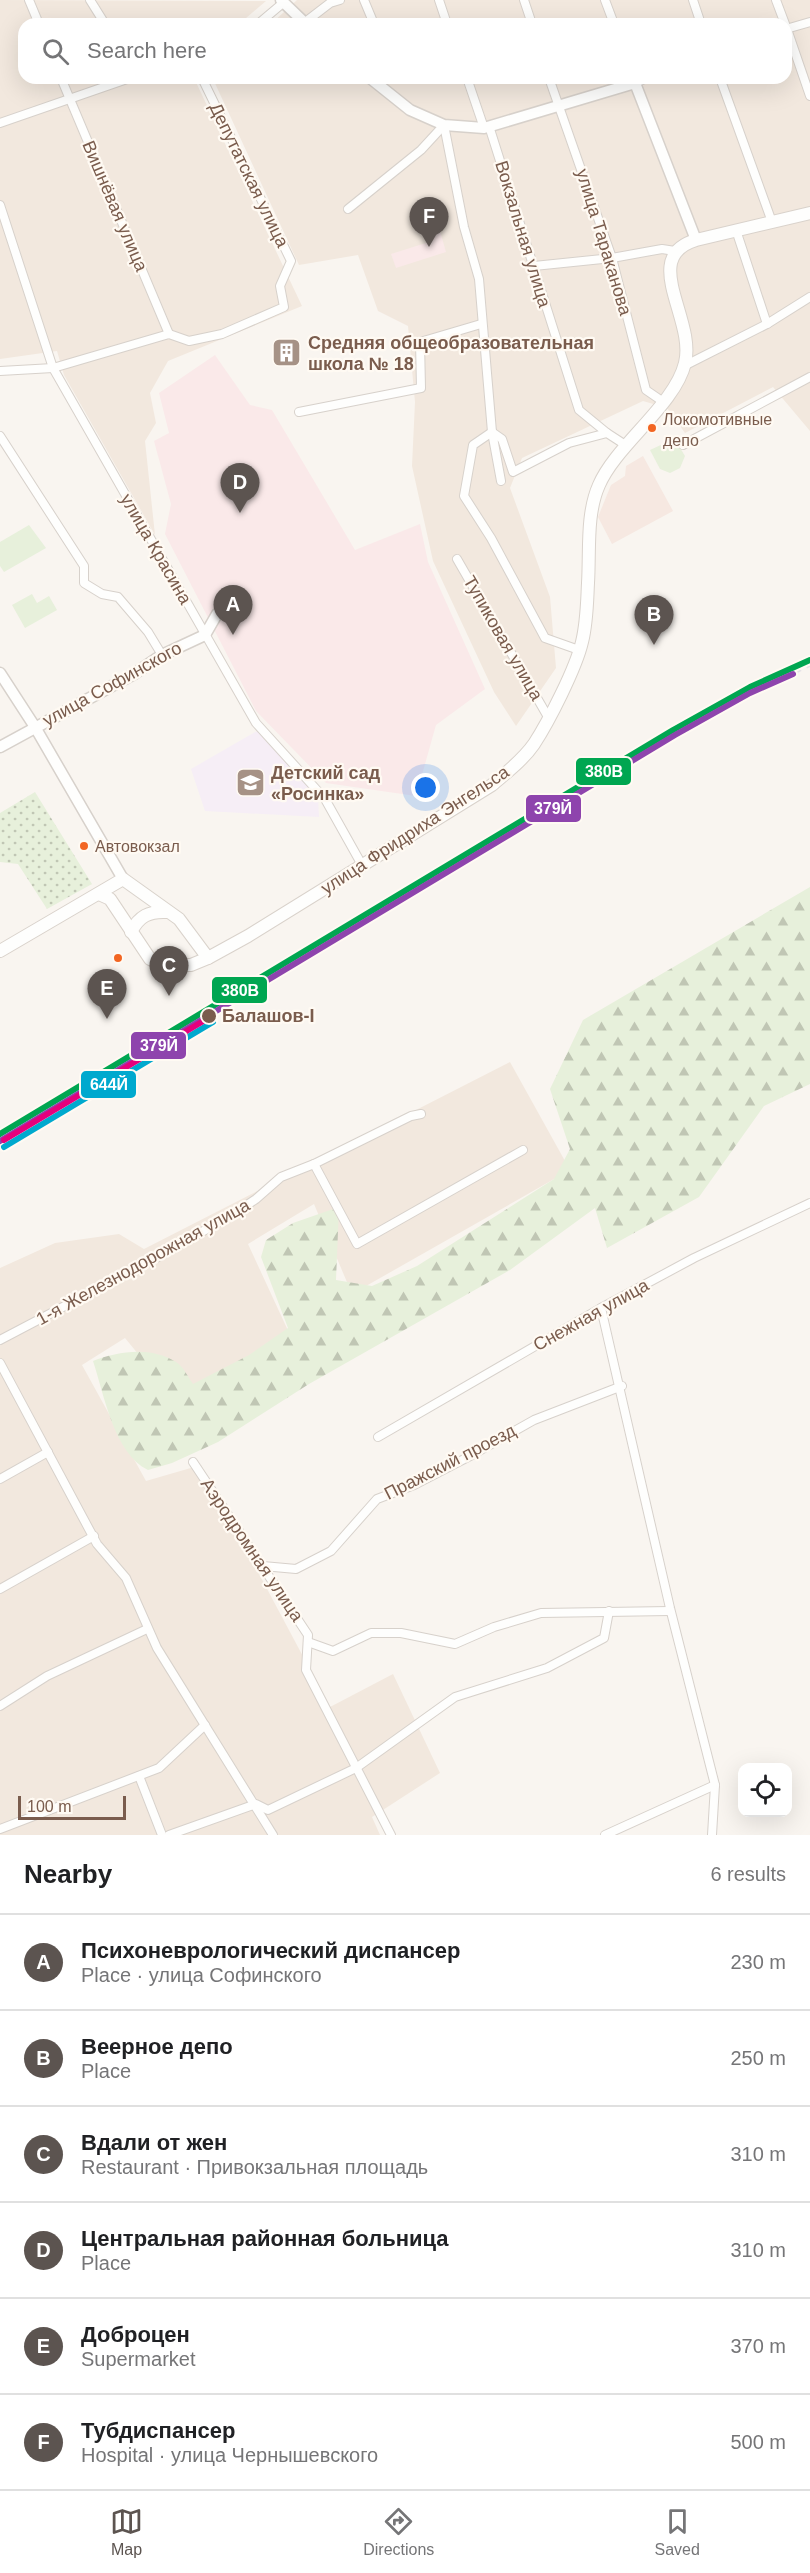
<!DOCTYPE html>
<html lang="en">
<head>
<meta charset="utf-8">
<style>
	body { margin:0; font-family:Arial,sans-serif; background:#f6f6f6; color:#202124 }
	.controls { position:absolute; right:18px; bottom:18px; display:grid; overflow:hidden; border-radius:12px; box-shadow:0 6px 24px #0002 }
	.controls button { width:54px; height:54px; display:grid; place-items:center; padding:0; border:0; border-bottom:2px solid #e0e0e0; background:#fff; color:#202124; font:30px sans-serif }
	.scale { position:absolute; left:18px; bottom:15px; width:108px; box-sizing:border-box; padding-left:6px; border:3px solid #7a5c4d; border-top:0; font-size:16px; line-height:21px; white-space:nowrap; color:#7a5c4d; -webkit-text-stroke:4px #fffaf3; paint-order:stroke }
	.you { position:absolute; left:426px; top:788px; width:21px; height:21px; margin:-15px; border:4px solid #fff; border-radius:50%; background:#1a73e8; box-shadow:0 0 0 9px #1a73e833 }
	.badge { display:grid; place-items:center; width:39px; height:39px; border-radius:50%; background:#5c5450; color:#fff; font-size:20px; font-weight:700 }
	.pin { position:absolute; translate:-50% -50px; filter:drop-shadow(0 2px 3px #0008) }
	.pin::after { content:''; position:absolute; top:32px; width:21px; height:18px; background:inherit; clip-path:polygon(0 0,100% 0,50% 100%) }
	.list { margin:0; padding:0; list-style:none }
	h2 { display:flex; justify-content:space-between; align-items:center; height:78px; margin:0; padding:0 24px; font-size:26px }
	h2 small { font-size:20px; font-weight:400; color:#757577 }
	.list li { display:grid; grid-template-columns:39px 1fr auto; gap:18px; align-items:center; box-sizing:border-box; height:96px; padding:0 24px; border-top:2px solid #e0e0e0 }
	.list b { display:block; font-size:22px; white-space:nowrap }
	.list p { margin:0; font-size:20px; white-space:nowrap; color:#757577 }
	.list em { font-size:20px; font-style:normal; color:#757577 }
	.icon { flex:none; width:33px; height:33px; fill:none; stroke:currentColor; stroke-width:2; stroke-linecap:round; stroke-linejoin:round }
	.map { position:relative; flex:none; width:810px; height:1835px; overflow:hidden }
	.search { position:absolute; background:#fff; box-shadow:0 6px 24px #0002; left:18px; right:18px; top:18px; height:66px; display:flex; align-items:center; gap:15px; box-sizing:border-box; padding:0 21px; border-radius:18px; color:#757577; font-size:22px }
	.sheet { height:654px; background:#fff }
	nav { display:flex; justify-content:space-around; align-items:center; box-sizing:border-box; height:84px; border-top:2px solid #e0e0e0; background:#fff; font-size:16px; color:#757577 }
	nav a { display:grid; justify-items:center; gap:3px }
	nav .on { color:#5c5450 }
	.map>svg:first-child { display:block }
</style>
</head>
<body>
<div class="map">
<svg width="810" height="1835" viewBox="0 0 810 1835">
	<defs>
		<pattern id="forest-firs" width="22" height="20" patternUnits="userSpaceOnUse" patternTransform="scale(1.5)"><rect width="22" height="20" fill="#e7f0db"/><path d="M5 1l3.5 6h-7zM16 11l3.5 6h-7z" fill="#c0c6b4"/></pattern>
		<pattern id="park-dots" width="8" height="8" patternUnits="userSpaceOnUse" patternTransform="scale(1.5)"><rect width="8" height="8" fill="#e7f0db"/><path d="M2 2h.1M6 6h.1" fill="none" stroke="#c0c6b4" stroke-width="1.8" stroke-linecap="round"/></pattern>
	</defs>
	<rect width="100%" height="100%" fill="#f9f5f0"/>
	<g fill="#f2e8de">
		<path d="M 0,0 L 266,1 L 239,24 L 24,24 L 24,78 L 194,78 L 302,306 L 168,361 L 150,393 L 156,423 L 145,441 L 155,535 L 64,375 L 57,351 L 0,359 Z"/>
		<path d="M 297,0 L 810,0 L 810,431 L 773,387 L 685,433 L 667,408 L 643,401 L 522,458 L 510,488 L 550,597 L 556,668 L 516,726 L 494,692 L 433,561 L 412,466 L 415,402 L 408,326 L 378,311 L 358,255 L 299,265 L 213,79 L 786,78 L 786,24 L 271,24 Z"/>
		<path d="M 510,1062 L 570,1170 L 352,1294 L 314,1204 L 248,1244 L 291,1337 L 175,1399 L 125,1338 L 82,1365 L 146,1481 L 201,1465 L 330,1707 L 393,1674 L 440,1773 L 372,1817 L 380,1835 L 0,1835 L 0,1268 L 55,1243 L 119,1234 L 144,1249 Z"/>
	</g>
	<path fill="#f6e8e1" d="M 643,456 L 673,511 L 612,544 L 598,517 L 611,485 L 625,476 L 626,466 Z"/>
	<path fill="#f6eef6" d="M 257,731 L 318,798 L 319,817 L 205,811 L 191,769 Z"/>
	<g fill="#fae9e9">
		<path d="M 438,224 L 446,252 L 396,268 L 391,254 L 429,242 L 425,228 Z"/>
		<path d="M 215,355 L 250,405 L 272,410 L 355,550 L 420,524 L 428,562 L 485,689 L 436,725 L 416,796 L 326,783 L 256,711 L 165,534 L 171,504 L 154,441 L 169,433 L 159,393 Z"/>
	</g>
	<g fill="#e7f0db">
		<path d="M 665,443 L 677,443 L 685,456 L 680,468 L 670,473 L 660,469 L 650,450 Z"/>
		<path d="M 29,525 L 46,548 L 4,572 L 0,566 L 0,542 Z"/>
		<path d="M 32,594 L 37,603 L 49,596 L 57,610 L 25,628 L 12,605 Z"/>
	</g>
	<path fill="url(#forest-firs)" d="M 810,887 L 810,1084 L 764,1106 L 699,1197 L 607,1248 L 595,1208 L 510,1270 L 309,1384 L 218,1442 L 172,1463 L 148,1470 C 114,1454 104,1394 93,1361 C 118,1351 151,1346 176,1362 C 183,1366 188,1377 193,1384 L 249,1355 L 288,1328 L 261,1257 L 266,1240 L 293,1223 L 339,1207 L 336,1280 L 372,1286 L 417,1266 L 554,1179 L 570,1149 L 550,1089 L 583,1020 Z"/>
	<path fill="url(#park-dots)" d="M 35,792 L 92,884 L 47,909 L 18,864 L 0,862 L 0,813 Z"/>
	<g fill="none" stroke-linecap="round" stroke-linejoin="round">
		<defs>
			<g id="minor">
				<path d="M 29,0 L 39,24"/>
				<path d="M 90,0 L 105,24"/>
				<path d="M 364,0 L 374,24"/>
				<path d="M 439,0 L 447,24"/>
				<path d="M 524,0 L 532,24"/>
				<path d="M 605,0 L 614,24"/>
				<path d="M 693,0 L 701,24"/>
				<path d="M 776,0 L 785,24"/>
				<path d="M 304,23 L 330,3 L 340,0"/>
				<path d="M 258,24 L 283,3"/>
				<path d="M 786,26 L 810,96"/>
				<path d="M 786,29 L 810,22"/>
				<path d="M 61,78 L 169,334"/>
				<path d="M 467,78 L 484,128"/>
				<path d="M 549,78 L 612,258 L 646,390 L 662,401"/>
				<path d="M 633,78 L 635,83 L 647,78"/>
				<path d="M 720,78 L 772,222"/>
				<path d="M 0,123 L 130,78"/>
				<path d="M 444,125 L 464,227 L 479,279 L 492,432 L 501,481"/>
				<path d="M 489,126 L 579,410 L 607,433"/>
				<path d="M 0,205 L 53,368 L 256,723 L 325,799 L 362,865"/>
				<path d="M 348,209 L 421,150 L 444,125"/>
				<path d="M 736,230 L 767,324"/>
				<path d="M 534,266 L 612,258 L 662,249 L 675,251"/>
				<path d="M 684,366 L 767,324 L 810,297"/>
				<path d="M 0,371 L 53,368 L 169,334 L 189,341 L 222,334 L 284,307 L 280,286 L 291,261 L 202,78"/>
				<path d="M 299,412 L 421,388 L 420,342 L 481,324"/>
				<path d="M 492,432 L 473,445 L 464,496 L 491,538 L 545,638 L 579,650"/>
				<path d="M 492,432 L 502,439 L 513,472 L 569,443 L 607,433 L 627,446"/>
				<path d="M 0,436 L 84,566 L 84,583 L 102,594 L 118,597 L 148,632 L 162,655"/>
				<path d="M 683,445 L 810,377"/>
				<path d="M 457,559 L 548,717"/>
				<path d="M 314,1164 L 357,1244 L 523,1150"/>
				<path d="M 601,1308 L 670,1608 L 715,1785 L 712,1835"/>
				<path d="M 0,1340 L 158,1257 L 235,1213 L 256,1199 L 281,1177 L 314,1164 L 411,1116 L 421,1114"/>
				<path d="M 0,1363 L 97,1544 L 126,1578 L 157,1648 L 273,1835"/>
				<path d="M 378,1437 L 601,1308 L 694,1258 L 810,1203"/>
				<path d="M 193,1462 L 308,1635 L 306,1670 L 391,1835"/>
				<path d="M 0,1479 L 48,1452"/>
				<path d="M 263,1566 L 296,1569 L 331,1551 L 377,1499 L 414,1485 L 472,1455 L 534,1420 L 622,1386"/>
				<path d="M 0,1589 L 94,1536"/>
				<path d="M 308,1642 L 333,1651 L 371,1633 L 401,1633 L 455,1644 L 494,1627 L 541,1613 L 670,1611"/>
				<path d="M 0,1706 L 47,1676 L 147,1629"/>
				<path d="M 139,1776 L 162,1835"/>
				<path d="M 0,1829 L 159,1768 L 205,1725"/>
				<path d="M 169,1835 L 256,1804 L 268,1810 L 356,1768 L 455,1697 L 547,1668 L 604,1638 L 609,1611"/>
				<path d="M 605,1835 L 715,1785"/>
			</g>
			<g id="tertiary">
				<path d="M 281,0 L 306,24"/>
				<path d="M 370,78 L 410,110 L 444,125 L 484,128 L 635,83 L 696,240"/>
				<path d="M 0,673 L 35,727 L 123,879"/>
				<path d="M 0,747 L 134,674 L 162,655 L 205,635 L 217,614"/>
			</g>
			<g id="secondary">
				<path d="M 99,894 L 110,899 L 150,959 L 160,964 L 177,965 L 191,965 L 208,958 L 248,936 L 492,785 C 507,772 523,760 534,744 C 549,721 576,668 582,642 C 587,622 587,603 588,583 C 590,551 586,514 599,485 C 616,445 675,405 685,363 C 696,319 639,257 696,240 L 810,213"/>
				<path d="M 131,932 C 139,916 149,911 167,912"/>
				<path d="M 0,951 L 123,879 L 179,919 L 208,958"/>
			</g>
		</defs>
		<use href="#minor" stroke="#d7d1cb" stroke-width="10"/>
		<use href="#tertiary" stroke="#d7d1cb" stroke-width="13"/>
		<use href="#secondary" stroke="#d9d2cb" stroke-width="14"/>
		<use href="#minor" stroke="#fefefd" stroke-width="8"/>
		<use href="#tertiary" stroke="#fefefd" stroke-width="10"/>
		<use href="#secondary" stroke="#fefefd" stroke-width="12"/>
		<path stroke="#e6e3e7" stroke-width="2" stroke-dasharray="9 6" stroke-linecap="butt" d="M 793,674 L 810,666"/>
		<defs>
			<path id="rail-1" d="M 0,1134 L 673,730 L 750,687 L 810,660"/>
			<path id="rail-2" d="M 0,1141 L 675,735 L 750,693 L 793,674"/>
			<path id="rail-3" d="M 4,1147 L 213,1022"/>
			<path id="rail-4" d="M 4,1140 L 210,1017"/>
		</defs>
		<use href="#rail-1" stroke="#fffaf3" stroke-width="10"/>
		<use href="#rail-2" stroke="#fffaf3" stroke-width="10"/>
		<use href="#rail-3" stroke="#fffaf3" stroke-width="10"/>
		<use href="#rail-4" stroke="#fffaf3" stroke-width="10"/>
		<use href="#rail-1" stroke="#00a651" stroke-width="6"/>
		<use href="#rail-2" stroke="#8e44ad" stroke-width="6"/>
		<use href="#rail-3" stroke="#00a9ce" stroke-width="6"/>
		<use href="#rail-4" stroke="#e5007d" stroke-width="6"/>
	</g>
	<defs>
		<symbol id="building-square" viewBox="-11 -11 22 22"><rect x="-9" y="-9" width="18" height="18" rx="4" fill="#a69286" stroke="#fffaf3"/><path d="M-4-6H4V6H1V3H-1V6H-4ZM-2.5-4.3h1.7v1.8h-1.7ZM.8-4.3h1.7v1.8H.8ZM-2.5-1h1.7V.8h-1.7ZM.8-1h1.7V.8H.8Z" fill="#fff"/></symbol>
		<symbol id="school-square" viewBox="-11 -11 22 22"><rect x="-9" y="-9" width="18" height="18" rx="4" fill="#a69286" stroke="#fffaf3"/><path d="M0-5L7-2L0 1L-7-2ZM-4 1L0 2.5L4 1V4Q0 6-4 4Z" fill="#fff"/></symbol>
	</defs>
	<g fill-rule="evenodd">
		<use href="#building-square" x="270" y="336" width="33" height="33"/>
		<use href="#school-square" x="234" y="766" width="33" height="33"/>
	</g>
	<g fill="#f26522" stroke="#fffaf3" stroke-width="2">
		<circle cx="652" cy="428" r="5"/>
		<circle cx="84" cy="846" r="5"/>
		<circle cx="118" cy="958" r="5"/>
	</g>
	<circle fill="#7a5c4d" stroke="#fffaf3" stroke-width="2" cx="209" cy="1016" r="8"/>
	<g text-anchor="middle" stroke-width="4.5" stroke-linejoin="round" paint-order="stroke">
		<g font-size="16" fill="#7a5c4d" stroke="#fffaf3" text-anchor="start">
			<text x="663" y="425">Локомотивные<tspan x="663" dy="21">депо</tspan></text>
			<text x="95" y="852">Автовокзал</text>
		</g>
		<g font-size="18" fill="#7a5c4d" stroke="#fffaf3">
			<text transform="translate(249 175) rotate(64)" y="6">Депутатская улица</text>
			<text transform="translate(115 206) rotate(67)" y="6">Вишнёвая улица</text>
			<text transform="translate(523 234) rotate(73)" y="6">Вокзальная улица</text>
			<text transform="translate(604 242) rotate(73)" y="6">улица Тараканова</text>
			<text transform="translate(156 549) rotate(60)" y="6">улица Красина</text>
			<text transform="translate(503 638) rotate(60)" y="6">Тупиковая улица</text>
			<text transform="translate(112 684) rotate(-29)" y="6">улица Софинского</text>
			<text transform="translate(415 830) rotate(-33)" y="6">улица Фридриха Энгельса</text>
			<text transform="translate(143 1262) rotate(-29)" y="6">1-я Железнодорожная улица</text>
			<text transform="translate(591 1315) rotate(-29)" y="6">Снежная улица</text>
			<text transform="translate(450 1462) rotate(-27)" y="6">Пражский проезд</text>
			<text transform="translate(252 1550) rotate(56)" y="6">Аэродромная улица</text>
		</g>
		<g font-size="18" font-weight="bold" fill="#7a5c4d" stroke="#fffaf3" text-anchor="start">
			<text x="308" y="349">Средняя общеобразовательная<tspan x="308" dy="21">школа № 18</tspan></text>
			<text x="271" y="779">Детский сад<tspan x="271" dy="21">«Росинка»</tspan></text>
		</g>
		<g font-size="18" font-weight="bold" fill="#7a5c4d" stroke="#fffaf3" text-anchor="start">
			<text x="222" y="1022">Балашов-I</text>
		</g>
	</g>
	<g stroke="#fffaf3" stroke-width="2">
		<rect x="575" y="757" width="57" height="29" rx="6" fill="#00a651"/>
		<rect x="525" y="794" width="57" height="29" rx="6" fill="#8e44ad"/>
		<rect x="211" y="976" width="57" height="28" rx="6" fill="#00a651"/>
		<rect x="130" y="1031" width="57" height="29" rx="6" fill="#8e44ad"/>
		<rect x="80" y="1070" width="57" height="29" rx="6" fill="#00a9ce"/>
	</g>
	<g font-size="16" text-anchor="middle" font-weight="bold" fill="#fff">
		<text x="604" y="777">380В</text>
		<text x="553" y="814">379Й</text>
		<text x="240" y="996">380В</text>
		<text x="159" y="1051">379Й</text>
		<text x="109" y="1090">644Й</text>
	</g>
</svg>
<div class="controls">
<button><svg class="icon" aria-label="locate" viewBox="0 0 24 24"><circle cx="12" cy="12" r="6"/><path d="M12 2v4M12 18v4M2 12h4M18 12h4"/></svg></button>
</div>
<div class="scale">100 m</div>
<div class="you"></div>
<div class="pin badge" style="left:233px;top:635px">A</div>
<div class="pin badge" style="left:654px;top:645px">B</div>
<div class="pin badge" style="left:169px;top:996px">C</div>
<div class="pin badge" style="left:240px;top:513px">D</div>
<div class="pin badge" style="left:107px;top:1019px">E</div>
<div class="pin badge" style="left:429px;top:247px">F</div>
<div class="search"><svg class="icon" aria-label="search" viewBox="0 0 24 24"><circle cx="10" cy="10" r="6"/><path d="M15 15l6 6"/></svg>Search here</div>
</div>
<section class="sheet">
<h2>Nearby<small>6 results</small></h2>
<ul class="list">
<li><span class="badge">A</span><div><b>Психоневрологический диспансер</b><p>Place · улица Софинского</p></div><em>230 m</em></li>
<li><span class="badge">B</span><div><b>Веерное депо</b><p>Place</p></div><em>250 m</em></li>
<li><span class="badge">C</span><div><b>Вдали от жен</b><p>Restaurant · Привокзальная площадь</p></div><em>310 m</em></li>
<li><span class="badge">D</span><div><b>Центральная районная больница</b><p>Place</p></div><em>310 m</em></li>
<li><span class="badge">E</span><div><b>Доброцен</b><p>Supermarket</p></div><em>370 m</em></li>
<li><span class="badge">F</span><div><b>Тубдиспансер</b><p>Hospital · улица Чернышевского</p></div><em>500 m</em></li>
</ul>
</section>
<nav>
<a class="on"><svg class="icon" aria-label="map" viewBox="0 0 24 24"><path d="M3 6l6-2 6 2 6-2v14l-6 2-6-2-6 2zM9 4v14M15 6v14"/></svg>Map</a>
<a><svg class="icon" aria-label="directions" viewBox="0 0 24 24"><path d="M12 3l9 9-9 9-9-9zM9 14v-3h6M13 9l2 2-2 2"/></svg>Directions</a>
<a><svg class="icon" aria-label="saved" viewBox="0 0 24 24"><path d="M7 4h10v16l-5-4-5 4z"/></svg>Saved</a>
</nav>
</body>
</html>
